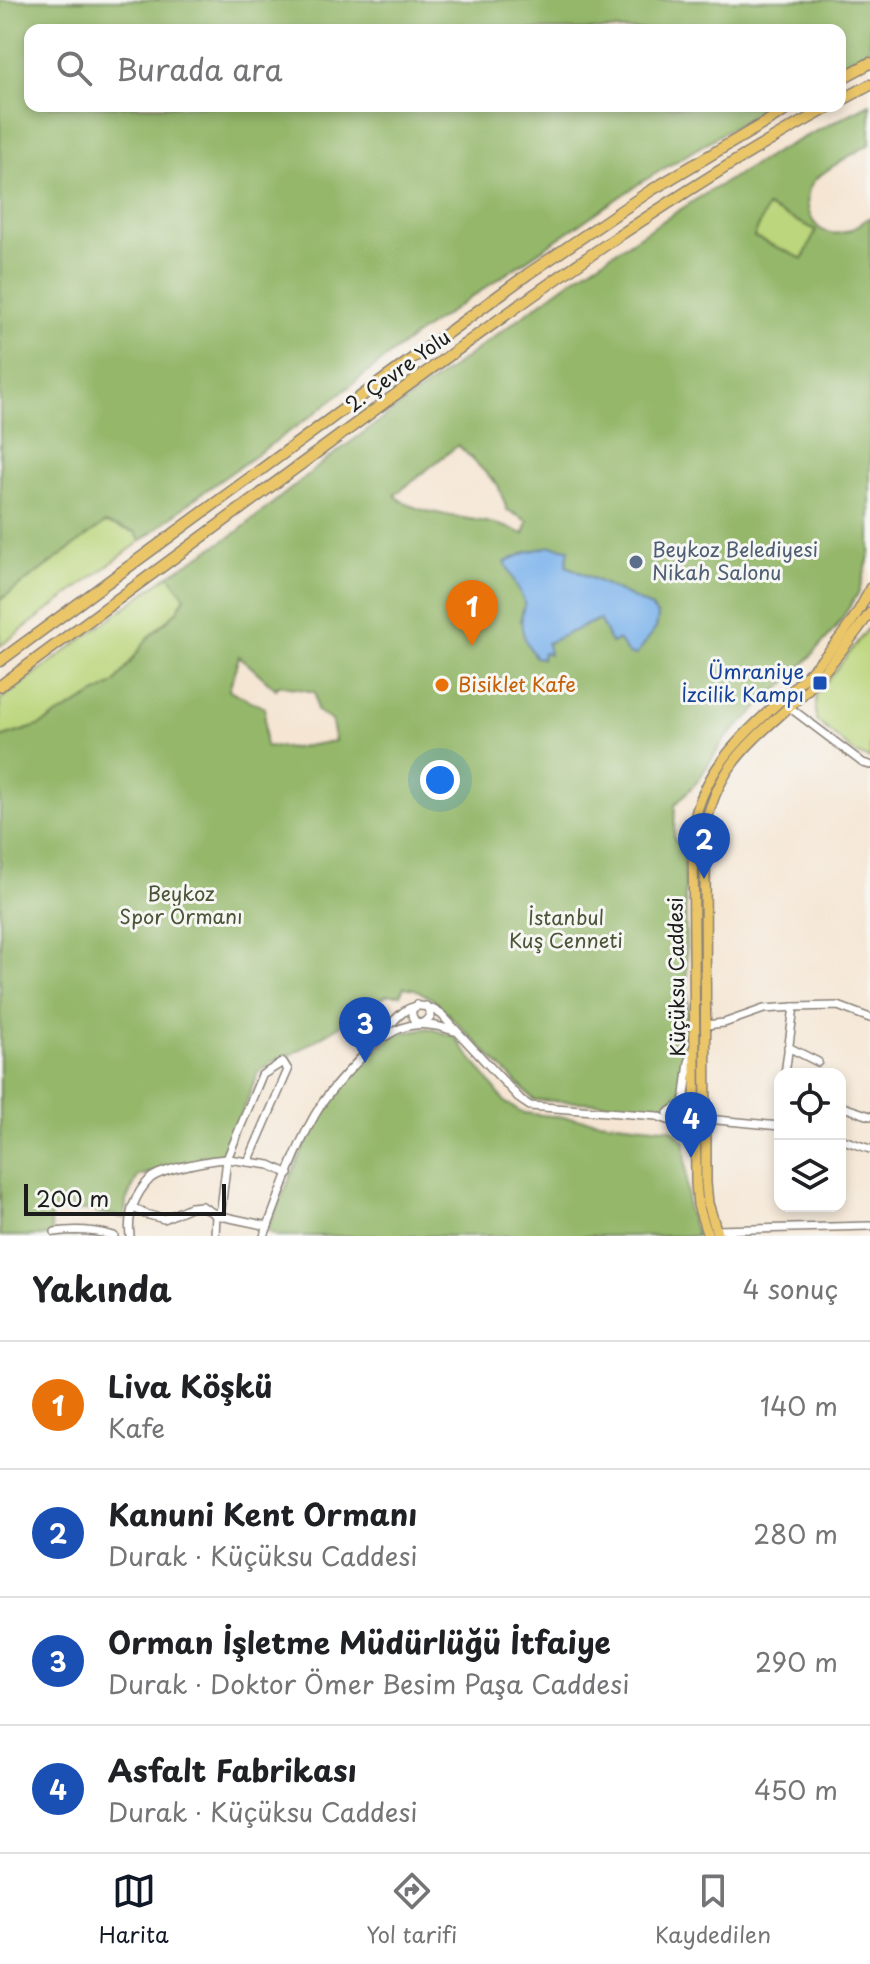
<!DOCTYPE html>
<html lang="tr">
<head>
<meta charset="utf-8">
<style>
	body { margin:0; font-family:"Playpen Sans",sans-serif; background:#f2f2f2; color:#202124 }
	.controls { position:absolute; right:24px; bottom:24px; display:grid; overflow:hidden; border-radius:16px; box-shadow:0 4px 12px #0003 }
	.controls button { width:72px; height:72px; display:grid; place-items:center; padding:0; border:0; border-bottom:2px solid #e0e0e0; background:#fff; color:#202124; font:40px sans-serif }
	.scale { position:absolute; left:24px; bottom:20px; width:202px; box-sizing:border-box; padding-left:8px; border:4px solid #1c1c1c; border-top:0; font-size:22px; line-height:28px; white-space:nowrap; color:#1c1c1c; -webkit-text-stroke:6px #f6f6f2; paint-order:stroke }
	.you { position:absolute; left:440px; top:780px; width:28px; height:28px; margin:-20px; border:6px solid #fff; border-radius:50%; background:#1a73e8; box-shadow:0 0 0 12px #1a73e833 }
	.badge { display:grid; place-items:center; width:52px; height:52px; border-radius:50%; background:#111827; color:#fff; font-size:26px; font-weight:700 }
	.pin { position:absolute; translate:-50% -66px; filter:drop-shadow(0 2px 4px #0008) }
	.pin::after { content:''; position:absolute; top:42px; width:28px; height:24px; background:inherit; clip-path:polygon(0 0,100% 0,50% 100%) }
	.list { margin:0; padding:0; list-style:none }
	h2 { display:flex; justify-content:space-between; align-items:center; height:104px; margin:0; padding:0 32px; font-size:34px }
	h2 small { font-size:26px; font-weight:400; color:#757577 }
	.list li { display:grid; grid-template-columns:52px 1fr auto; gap:24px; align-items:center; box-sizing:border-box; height:128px; padding:0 32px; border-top:2px solid #e0e0e0 }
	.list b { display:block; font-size:30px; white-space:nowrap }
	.list p { margin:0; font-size:26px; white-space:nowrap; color:#757577 }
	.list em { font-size:26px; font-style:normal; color:#757577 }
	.icon { flex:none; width:44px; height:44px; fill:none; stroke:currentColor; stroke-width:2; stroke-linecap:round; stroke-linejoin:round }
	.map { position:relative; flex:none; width:870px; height:1236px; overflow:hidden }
	.search { position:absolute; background:#fff; box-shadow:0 4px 12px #0003; left:24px; right:24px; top:24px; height:88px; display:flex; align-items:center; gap:20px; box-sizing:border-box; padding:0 28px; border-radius:16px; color:#757577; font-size:30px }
	.sheet { height:616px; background:#fff }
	nav { display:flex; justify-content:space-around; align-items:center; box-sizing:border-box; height:112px; border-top:2px solid #e0e0e0; background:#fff; font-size:22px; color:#757577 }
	nav a { display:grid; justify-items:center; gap:4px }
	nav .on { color:#111827 }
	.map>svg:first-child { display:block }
</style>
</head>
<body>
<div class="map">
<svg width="870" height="1236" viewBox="0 0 870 1236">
	<rect width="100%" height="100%" fill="#f6f6f2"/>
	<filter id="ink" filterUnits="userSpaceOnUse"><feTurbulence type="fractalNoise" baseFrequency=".0125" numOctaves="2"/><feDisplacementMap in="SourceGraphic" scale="16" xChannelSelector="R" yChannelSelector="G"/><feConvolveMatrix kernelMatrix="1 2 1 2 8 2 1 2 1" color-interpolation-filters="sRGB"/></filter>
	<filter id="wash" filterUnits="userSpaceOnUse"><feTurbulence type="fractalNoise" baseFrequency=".006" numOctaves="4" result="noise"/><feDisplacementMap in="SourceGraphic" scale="32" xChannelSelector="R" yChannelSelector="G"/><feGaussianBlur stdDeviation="1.8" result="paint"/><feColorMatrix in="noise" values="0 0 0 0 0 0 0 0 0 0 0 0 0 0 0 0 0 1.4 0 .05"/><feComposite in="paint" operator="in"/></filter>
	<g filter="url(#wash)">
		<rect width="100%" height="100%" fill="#f5e5d2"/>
		<g fill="#bbd67b" stroke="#6c794c" stroke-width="2">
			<path d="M 767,207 L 817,230 L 803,260 L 753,237 Z"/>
			<path d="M 105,523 L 135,532 L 141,541 L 0,646 L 0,600 Z"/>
			<path d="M 169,575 L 185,596 L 177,611 L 149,637 L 115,683 L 38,726 L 0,738 L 0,700 Z"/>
			<path d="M 870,626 L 870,759 L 855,753 L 816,720 L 816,695 Z"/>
		</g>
		<g fill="#94b76b" stroke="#586a44" stroke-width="2" fill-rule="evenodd">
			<path d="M 0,0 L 870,0 L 870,48 L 840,65 L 840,30 L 30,30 L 30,106 L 768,106 L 640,183 L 413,337 L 314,414 L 198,496 L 141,541 L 135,532 L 105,523 L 0,600 Z"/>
			<path d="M 870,104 L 870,144 C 857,152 821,171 813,182 C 801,198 809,229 830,233 C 845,236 859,225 870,217 L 870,554 L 859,592 L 835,629 L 797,672 L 725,739 L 697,782 L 675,805 L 674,839 L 684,850 L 688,1030 L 680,1100 L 675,1105 L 668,1106 L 534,1100 L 434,1000 L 415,989 L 404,987 L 400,995 L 386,995 L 368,1009 L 284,1059 L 279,1058 L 258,1073 L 225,1154 L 138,1176 L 126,1201 L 125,1218 L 90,1211 L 50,1211 L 52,1233 L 76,1233 L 76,1236 L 0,1236 L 0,738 L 38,726 L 115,683 L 149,637 L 177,611 L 185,597 L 169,575 L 236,533 L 325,461 L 573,279 L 695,200 L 781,149 ZM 767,207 L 816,230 L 803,259 L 754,237 ZM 458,445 L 498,485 L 507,510 L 528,521 L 524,534 C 516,531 507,527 499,525 C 473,517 411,515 395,495 ZM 565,565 L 651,607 L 658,616 L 656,628 L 629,654 L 618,640 L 611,643 L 600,619 L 546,643 L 548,653 L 543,651 L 542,658 L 520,620 L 525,603 ZM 239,656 L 276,689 L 279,685 L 315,692 L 317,711 L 332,721 L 335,741 L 294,748 L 265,746 L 265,708 L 229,690 Z"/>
			<path d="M 428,1028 L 454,1036 L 506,1103 L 524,1113 L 672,1129 L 685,1142 L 688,1209 L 697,1236 L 277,1236 L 267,1230 L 317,1117 L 358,1067 L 393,1035 Z"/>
		</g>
		<path fill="#7eb4ec" stroke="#4d6884" stroke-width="2" d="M 551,546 L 569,549 L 566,566 L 651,607 L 658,616 L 656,628 L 636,655 L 629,654 L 618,640 L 611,643 L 599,619 L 547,643 L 549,654 L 543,652 L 542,658 L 535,657 C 523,638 517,624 525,603 L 505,562 L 527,552 Z"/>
	</g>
	<g filter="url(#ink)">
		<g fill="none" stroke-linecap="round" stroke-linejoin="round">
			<defs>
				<g id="minor">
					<path d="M 789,707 L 863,763 L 870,765"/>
					<path d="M 417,1005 L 412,1010 C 411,1017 414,1022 421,1024 L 430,1018 L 430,1011 L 426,1006"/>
					<path d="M 794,1007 L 838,1006 L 870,1018"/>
					<path d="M 705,1025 L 724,1023 L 764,1009 L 794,1007 L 785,1074"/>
					<path d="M 386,1036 C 408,1021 429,1022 454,1031"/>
					<path d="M 788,1047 L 818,1062"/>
					<path d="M 840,1106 L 870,1116"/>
					<path d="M 668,1113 L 684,1103 L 689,1062 L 693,1052"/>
					<path d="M 678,1124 L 686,1129 L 695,1144"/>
					<path d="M 840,1139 L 870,1149"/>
					<path d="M 132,1207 L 145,1214 L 164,1219 L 190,1207 L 202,1206 L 216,1215 L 268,1226"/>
					<path d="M 716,1230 L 870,1226"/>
					<path d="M 55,1232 C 76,1229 94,1230 114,1236"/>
					<path d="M 130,1236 C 127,1215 135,1194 150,1179 C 160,1169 214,1159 229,1159 C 235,1160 242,1161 248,1162"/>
					<path d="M 215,1236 L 216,1215 L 221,1209 L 227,1159 L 262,1075 L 283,1062 L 288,1070 L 248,1162 L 270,1165 L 289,1174"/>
					<path d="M 264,1236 C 281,1193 296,1144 321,1105 C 336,1082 356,1064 374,1044 C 395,1022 409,990 442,1015 L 521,1100 L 530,1106 L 657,1116 L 668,1120 L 690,1123 L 696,1118 L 780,1126"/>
				</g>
				<g id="major">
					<path d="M 708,1236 L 698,1205 L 696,1183 L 693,829 C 703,762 755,726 800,682 C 828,655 855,624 870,588"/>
					<path d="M 718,1236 L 708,1203 L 706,1183 L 705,830 C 718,756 764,734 812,685 C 833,662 852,638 870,613"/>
				</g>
				<g id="highway">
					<path d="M 840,79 L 870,63"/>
					<path d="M 840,101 L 870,85"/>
					<path d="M 0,661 L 528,274 L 650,191 L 793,106"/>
					<path d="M 0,686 C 127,591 255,497 384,403 C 529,297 673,192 831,106"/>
				</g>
			</defs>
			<use href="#minor" stroke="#888077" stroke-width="10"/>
			<use href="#major" stroke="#888077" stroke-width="12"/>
			<use href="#highway" stroke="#888077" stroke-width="13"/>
			<use href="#minor" stroke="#fff" stroke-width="7"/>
			<use href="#major" stroke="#ebc669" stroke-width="9"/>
			<use href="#highway" stroke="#ebc669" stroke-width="10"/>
		</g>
	</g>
	<circle fill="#5c6f8a" stroke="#f6f6f2" stroke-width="3" cx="636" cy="562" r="8"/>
	<rect fill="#1a4fb4" stroke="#f6f6f2" stroke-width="3" x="812" y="675" width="16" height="16" rx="4"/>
	<circle fill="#e8710a" stroke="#f6f6f2" stroke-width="3" cx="442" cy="685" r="8"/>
	<g text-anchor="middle" stroke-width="6" stroke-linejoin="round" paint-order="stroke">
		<g font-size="20" fill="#1c1c1c" stroke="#f6f6f2">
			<text transform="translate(398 371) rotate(-36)" y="7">2. Çevre Yolu</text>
			<text transform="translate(677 977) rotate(-91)" y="7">Küçüksu Caddesi</text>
		</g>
		<g font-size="20" fill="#4e5e75" stroke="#f6f6f2" text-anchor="start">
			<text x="652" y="557">Beykoz Belediyesi<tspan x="652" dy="23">Nikah Salonu</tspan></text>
		</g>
		<g font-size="20" fill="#164399" stroke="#f6f6f2" text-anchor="end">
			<text x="804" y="679">Ümraniye<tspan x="804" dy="23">İzcilik Kampı</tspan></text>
		</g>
		<g font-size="20" fill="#c56008" stroke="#f6f6f2" text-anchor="start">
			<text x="458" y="692">Bisiklet Kafe</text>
		</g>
		<g font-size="20" fill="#4c5438" stroke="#f6f6f2">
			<text x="181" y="901">Beykoz<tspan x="181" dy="23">Spor Ormanı</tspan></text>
			<text x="566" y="925">İstanbul<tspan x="566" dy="23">Kuş Cenneti</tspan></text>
		</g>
	</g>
</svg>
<div class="controls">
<button><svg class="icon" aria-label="locate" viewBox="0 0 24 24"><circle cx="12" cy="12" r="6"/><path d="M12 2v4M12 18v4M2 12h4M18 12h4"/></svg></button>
<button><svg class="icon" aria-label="layers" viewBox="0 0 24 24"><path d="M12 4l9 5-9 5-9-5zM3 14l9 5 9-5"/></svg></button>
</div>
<div class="scale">200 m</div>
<div class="you"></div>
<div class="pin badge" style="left:472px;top:646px;background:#e8710a">1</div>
<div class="pin badge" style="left:704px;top:879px;background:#1a4fb4">2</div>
<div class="pin badge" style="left:365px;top:1063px;background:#1a4fb4">3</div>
<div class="pin badge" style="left:691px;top:1158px;background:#1a4fb4">4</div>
<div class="search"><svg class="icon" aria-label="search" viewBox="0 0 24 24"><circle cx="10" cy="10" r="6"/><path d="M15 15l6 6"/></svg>Burada ara</div>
</div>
<section class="sheet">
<h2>Yakında<small>4 sonuç</small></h2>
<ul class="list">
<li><span class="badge" style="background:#e8710a">1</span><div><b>Liva Köşkü</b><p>Kafe</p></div><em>140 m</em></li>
<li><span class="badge" style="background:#1a4fb4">2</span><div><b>Kanuni Kent Ormanı</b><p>Durak · Küçüksu Caddesi</p></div><em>280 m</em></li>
<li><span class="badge" style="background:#1a4fb4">3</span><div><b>Orman İşletme Müdürlüğü İtfaiye</b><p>Durak · Doktor Ömer Besim Paşa Caddesi</p></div><em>290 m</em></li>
<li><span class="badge" style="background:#1a4fb4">4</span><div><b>Asfalt Fabrikası</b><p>Durak · Küçüksu Caddesi</p></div><em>450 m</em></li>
</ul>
</section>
<nav>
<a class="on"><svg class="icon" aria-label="map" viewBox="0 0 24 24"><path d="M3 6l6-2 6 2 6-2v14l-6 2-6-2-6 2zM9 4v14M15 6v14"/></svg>Harita</a>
<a><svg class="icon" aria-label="directions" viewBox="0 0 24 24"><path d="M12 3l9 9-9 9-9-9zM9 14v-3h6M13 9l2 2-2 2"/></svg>Yol tarifi</a>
<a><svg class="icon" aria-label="saved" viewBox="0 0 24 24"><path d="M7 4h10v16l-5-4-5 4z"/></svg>Kaydedilen</a>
</nav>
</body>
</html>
